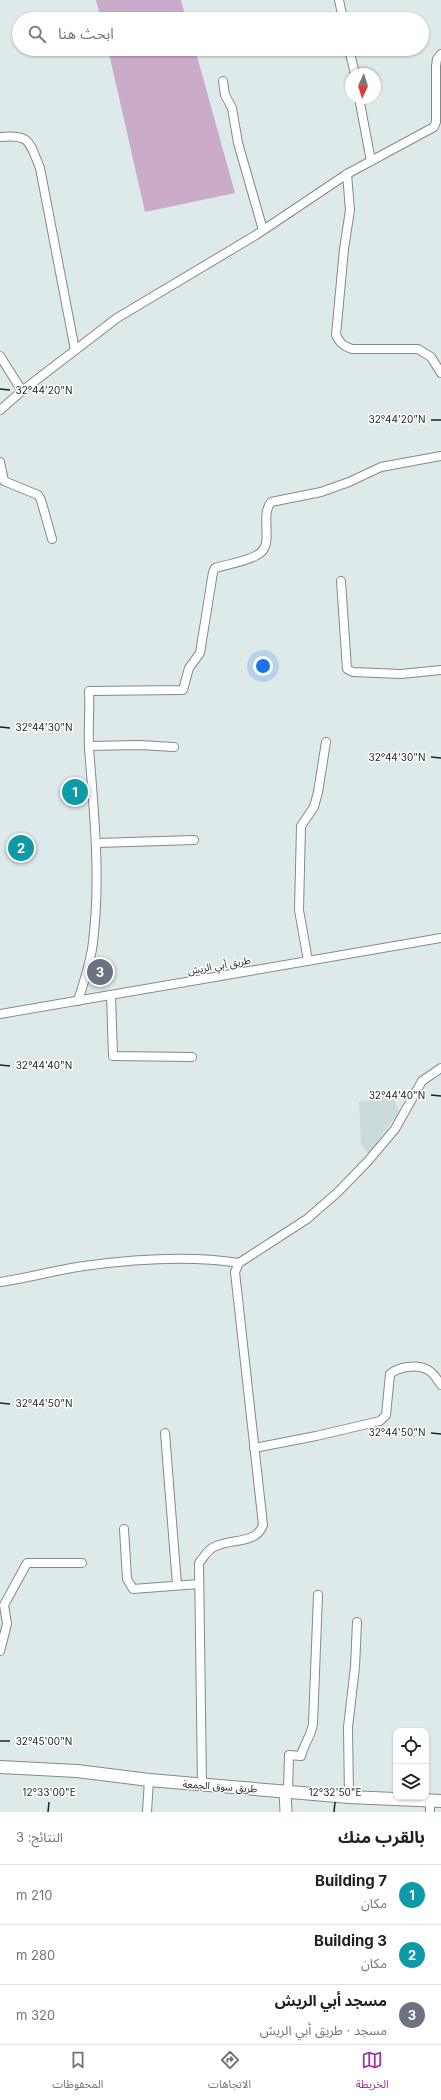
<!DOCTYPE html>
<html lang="ar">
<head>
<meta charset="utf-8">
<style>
	body { margin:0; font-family:Inter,"Noto Sans Arabic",sans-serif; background:#f6f6f6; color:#202124; direction:rtl }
	.controls { position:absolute; right:12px; bottom:12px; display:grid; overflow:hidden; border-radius:8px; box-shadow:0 1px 3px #0004 }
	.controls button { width:36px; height:36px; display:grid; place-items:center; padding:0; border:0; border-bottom:1px solid #e0e0e0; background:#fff; color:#202124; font:20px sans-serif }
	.compass { position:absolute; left:345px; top:68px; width:36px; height:36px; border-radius:50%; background:#fff; box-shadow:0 1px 3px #0004; rotate:184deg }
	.you { position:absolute; left:263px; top:666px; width:14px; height:14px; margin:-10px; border:3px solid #fff; border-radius:50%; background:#1a73e8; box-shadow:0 0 0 6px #1a73e833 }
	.badge { display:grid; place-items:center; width:26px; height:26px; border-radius:50%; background:#9a369c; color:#fff; font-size:13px; font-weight:700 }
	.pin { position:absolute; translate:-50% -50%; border:2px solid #fff; box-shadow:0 1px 4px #0006 }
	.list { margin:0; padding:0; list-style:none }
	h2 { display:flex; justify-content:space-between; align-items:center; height:52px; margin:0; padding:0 16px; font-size:17px }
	h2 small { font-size:13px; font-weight:400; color:#757577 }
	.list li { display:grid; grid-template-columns:26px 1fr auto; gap:12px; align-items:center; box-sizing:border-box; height:60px; padding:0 16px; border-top:1px solid #e0e0e0 }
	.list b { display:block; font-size:15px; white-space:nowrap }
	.list p { margin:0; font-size:13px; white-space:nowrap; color:#757577 }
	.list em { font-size:13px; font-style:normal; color:#757577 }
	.icon { flex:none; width:22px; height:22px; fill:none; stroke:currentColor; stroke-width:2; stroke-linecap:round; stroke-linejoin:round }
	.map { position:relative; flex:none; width:441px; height:1812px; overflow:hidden; direction:ltr }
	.search { position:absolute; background:#fff; box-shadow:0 1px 3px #0004; left:12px; right:12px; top:12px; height:44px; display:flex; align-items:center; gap:10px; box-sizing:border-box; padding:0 14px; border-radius:22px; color:#757577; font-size:15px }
	.sheet { height:232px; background:#fff }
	nav { display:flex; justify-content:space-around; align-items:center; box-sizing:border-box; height:56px; border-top:1px solid #e0e0e0; background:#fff; font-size:11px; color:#757577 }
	nav a { display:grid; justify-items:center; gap:2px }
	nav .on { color:#9a369c }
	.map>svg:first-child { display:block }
</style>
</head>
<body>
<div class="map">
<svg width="441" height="1812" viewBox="0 0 441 1812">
	<rect width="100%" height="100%" fill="#deeae9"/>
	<path fill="#c9dcdb" d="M 393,1095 L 399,1112 L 368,1154 L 361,1143 L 359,1102 Z"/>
	<g fill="#cbabca">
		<path d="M 96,0 L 181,0 L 186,19 L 101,19 Z"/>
		<path d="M 108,49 L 195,49 L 235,193 L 145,212 Z"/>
	</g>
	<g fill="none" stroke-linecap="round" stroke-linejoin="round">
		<defs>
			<g id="minor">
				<path d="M 339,0 L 343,19"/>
				<path d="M 349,49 L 355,74"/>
				<path d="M 223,81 L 225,95 L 232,108 L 238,143 L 263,230"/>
				<path d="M 359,98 L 371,161"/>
				<path d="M 0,137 C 31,134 29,142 40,168 L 75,350"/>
				<path d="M 347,174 L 350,210 L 344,249 L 336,335 C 340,343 343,346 352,349 L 418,349 L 431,357 L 441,373"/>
				<path d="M 0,356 L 22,391"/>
				<path d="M 0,410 L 22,391 L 117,318 L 256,235 L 347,174 L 434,127 L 436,122 L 436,66 L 437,59 L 441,54"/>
				<path d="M 0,462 L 4,481 L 38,495 L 41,500 L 52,539"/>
				<path d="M 341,581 L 347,669 L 353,672 L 401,674 L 441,670"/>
				<path d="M 89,746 L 140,745 L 174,747"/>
				<path d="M 97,843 L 194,840"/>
				<path d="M 308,961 L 299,910 L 301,826 L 314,807 L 318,792 L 326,742"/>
				<path d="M 111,995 L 113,1056 L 192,1057"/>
				<path d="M 78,1001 C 84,981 91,962 93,942 C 101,877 94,813 89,748 C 88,729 90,710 89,691 L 183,690 L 189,668 L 200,653 L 213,572 L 215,568 C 228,564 245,562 257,555 C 276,546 259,517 271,502 L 321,492 L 349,482 L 381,467 L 441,456"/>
				<path d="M 0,1014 L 441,938"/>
				<path d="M 0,1282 C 28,1278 56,1270 84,1266 C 135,1259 188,1255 239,1263"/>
				<path d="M 165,1433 L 177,1585"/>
				<path d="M 254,1448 L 316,1436 L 380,1421 L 386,1415 L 390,1374 C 398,1367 416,1364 426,1369 C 432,1371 438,1380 441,1385"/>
				<path d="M 124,1529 L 127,1579 L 133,1589 L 199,1584"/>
				<path d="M 0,1651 L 7,1624 L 4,1605 L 27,1563 L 82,1563"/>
				<path d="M 202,1785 L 199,1563 C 204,1557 207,1550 214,1547 C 230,1538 256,1545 263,1525 L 235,1272 L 239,1263 L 307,1219 L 338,1192 L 368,1161 L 395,1129 L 422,1081 L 441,1068"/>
				<path d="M 288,1791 L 289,1755 L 301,1756 C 304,1744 311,1736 313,1724 L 318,1595"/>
				<path d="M 349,1797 L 348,1727 L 355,1667 L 357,1622"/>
				<path d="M 147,1812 L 149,1780"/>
				<path d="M 430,1812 L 430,1800"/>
			</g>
			<path id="secondary" d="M 285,1791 L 286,1812"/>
			<path id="primary" d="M 0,1767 L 77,1771 L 149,1780 L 349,1797 L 441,1801"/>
		</defs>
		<use href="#minor" stroke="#818b8a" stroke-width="10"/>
		<use href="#secondary" stroke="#818b8a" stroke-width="13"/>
		<use href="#primary" stroke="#818b8a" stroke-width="14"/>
		<use href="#minor" stroke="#fff" stroke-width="8"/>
		<use href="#secondary" stroke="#fff" stroke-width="11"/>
		<use href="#primary" stroke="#fff" stroke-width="12"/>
	</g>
	<path fill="none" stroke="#1e2222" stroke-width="1.5" d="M 0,389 L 10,390M 431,420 L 441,420M 0,727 L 10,728M 431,757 L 441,758M 0,1065 L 10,1066M 431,1095 L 441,1096M 0,1403 L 10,1404M 431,1433 L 441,1434M 0,1741 L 10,1741M 48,1812 L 49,1802M 334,1812 L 335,1802"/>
	<g text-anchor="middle" stroke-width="3" stroke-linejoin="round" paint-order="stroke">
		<g font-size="10" fill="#1e2222" stroke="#fff">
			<text transform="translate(219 965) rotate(-10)" y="4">طريق أبي الريش</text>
			<text transform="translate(220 1786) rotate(4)" y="4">طريق سوق الجمعة</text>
		</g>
	</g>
	<g font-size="10" text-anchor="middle" fill="#1e2222" stroke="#fff" stroke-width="3" stroke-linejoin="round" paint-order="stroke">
		<text x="44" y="394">32°44'20"N</text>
		<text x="397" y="423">32°44'20"N</text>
		<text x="44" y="731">32°44'30"N</text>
		<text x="397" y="761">32°44'30"N</text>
		<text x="44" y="1069">32°44'40"N</text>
		<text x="397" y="1099">32°44'40"N</text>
		<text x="44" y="1407">32°44'50"N</text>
		<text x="397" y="1436">32°44'50"N</text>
		<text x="44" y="1745">32°45'00"N</text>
		<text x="49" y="1796">12°33'00"E</text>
		<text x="335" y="1796">12°32'50"E</text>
	</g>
</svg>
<div class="controls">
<button><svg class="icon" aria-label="locate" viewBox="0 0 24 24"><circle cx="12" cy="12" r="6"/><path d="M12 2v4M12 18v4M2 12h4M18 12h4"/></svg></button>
<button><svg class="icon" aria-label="layers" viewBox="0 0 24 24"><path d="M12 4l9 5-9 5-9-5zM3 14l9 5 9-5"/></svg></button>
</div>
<svg class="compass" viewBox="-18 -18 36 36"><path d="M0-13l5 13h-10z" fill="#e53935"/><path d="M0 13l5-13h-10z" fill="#757577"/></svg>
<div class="you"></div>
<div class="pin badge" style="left:75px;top:792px;background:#0f9aa8">1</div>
<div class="pin badge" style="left:21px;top:848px;background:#0f9aa8">2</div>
<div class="pin badge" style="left:100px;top:972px;background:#6b7280">3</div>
<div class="search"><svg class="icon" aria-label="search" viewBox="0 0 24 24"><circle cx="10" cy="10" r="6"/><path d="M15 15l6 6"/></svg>ابحث هنا</div>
</div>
<section class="sheet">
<h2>بالقرب منك<small>النتائج: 3</small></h2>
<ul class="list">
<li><span class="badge" style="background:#0f9aa8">1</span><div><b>Building 7</b><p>مكان</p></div><em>210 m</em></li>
<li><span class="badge" style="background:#0f9aa8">2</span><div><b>Building 3</b><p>مكان</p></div><em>280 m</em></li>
<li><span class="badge" style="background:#6b7280">3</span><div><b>مسجد أبي الريش</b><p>مسجد · طريق أبي الريش</p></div><em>320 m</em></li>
</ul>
</section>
<nav>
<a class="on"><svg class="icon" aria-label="map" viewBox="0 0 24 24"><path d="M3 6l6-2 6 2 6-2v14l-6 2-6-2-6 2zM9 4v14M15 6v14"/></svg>الخريطة</a>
<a><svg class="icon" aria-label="directions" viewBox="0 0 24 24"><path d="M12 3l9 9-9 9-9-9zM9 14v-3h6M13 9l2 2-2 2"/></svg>الاتجاهات</a>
<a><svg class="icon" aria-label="saved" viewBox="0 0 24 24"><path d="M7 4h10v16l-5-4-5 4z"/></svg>المحفوظات</a>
</nav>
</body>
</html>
